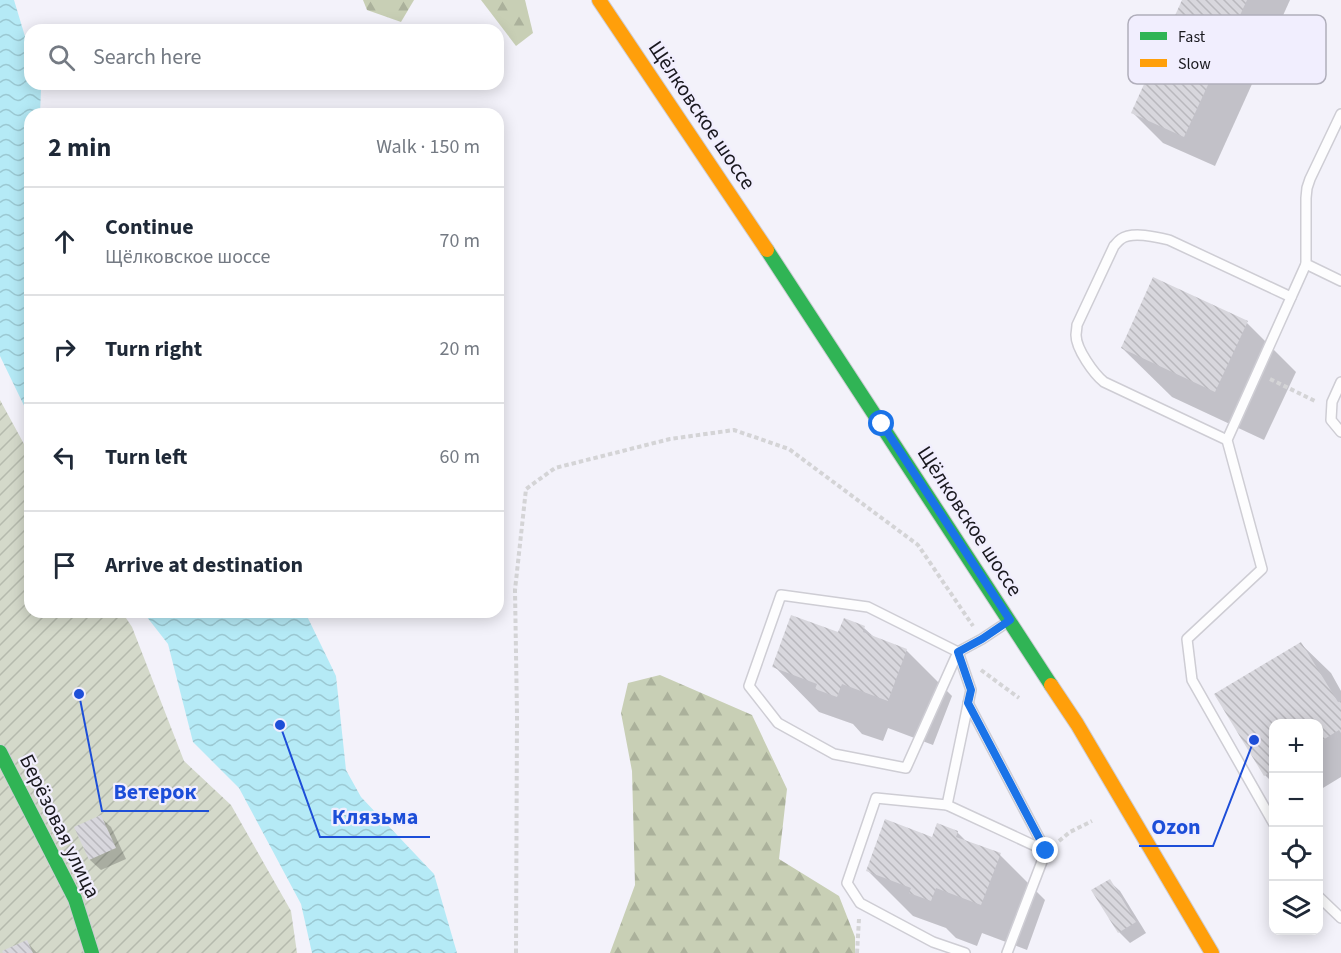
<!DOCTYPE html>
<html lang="en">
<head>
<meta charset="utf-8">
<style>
	body { margin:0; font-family:"Source Sans 3",sans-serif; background:#f6f6f7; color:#1f2937 }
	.controls { position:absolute; right:18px; bottom:18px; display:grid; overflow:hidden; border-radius:12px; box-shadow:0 3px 15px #0003 }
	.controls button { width:54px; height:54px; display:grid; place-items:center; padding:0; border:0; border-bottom:2px solid #e0e1e3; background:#fff; color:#1f2937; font:30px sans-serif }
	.stop { position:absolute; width:18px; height:18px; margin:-14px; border:4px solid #1a73e8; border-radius:50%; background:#fff }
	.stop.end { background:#1a73e8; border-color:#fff; box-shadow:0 2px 6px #0008 }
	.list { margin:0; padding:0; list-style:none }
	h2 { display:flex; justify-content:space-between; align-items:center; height:78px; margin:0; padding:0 24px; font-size:26px }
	h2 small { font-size:20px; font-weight:400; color:#747a83 }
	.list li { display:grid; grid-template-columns:39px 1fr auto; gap:18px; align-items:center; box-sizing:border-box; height:108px; padding:0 24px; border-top:2px solid #e0e1e3 }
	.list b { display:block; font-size:22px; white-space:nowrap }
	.list p { margin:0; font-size:20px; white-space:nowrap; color:#747a83 }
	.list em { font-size:20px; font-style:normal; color:#747a83 }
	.icon { flex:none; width:33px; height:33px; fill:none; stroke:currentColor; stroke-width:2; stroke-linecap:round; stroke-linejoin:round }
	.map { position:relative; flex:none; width:1341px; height:953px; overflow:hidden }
	.search { position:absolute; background:#fff; box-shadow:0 3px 15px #0003; left:24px; top:24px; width:480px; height:66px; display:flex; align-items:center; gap:15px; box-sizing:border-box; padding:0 21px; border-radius:18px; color:#747a83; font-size:22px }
	.panel { position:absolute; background:#fff; box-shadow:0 3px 15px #0003; left:24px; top:108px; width:480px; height:510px; border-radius:18px }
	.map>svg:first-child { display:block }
</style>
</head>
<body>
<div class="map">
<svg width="1341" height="953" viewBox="0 0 1341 953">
	<defs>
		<pattern id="forest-firs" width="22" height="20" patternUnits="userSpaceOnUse" patternTransform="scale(1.5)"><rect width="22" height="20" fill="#c8cfb5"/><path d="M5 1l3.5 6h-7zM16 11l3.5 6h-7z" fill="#abb19b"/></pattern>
		<pattern id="garden-furrows" width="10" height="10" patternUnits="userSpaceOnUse" patternTransform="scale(1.5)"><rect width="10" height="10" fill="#d4d9ca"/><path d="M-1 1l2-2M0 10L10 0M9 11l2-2" fill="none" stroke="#b5baad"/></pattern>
		<pattern id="water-waves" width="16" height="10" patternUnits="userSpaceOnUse" patternTransform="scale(1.5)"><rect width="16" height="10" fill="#b5eaf6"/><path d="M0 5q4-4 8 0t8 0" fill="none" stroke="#9bc8d2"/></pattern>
		<pattern id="building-back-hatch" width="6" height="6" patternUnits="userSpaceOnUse" patternTransform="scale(1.5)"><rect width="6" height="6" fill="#d8d7dd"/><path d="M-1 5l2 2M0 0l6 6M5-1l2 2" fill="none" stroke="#b9b8bd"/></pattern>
	</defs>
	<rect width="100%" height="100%" fill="#f3f2fa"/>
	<g fill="url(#forest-firs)">
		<path d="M 363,0 L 414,0 L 401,22 L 367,10 Z"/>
		<path d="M 481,0 L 525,0 L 533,33 L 516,46 Z"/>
		<path d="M 660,675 L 752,715 L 787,789 L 779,859 L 839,896 L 855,937 L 855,953 L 610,953 L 635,885 L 632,771 L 621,713 L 628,683 Z"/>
	</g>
	<path fill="url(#garden-furrows)" d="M 0,400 L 30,455 L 30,612 L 122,612 L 132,627 L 184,761 L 231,805 L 291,911 L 297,953 L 0,953 Z"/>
	<g fill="url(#water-waves)">
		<path d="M 0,0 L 14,0 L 30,53 L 30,84 L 39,84 L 41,89 L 40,114 L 30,114 L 30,418 L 0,356 Z"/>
		<path d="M 143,612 L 305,612 L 336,676 L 346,770 L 361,797 L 434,874 L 457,953 L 312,953 L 301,904 L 239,788 L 193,742 L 168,644 Z"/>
	</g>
	<g fill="#0003">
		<path d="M 1184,0 L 1290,0 L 1215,166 L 1163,143 L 1133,113 Z"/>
		<path d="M 1247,323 L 1296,372 L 1264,440 L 1172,397 L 1122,348 Z"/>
		<path d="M 864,628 L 875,638 L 906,650 L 952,696 L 933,745 L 888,728 L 883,741 L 862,734 L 853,724 L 819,712 L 774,666 L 839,634 Z"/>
		<path d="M 1301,644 L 1331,673 L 1341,691 L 1341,777 L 1318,791 L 1318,724 L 1274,724 L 1274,784 L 1265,775 L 1216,695 Z"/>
		<path d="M 100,817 L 111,827 L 126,859 L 101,870 L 90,860 L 76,828 Z"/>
		<path d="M 957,832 L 968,843 L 1000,855 L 1045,900 L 1027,950 L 982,933 L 977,946 L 956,938 L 946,928 L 913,916 L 868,871 L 933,839 Z"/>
		<path d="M 1109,881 L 1120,891 L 1146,933 L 1130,943 L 1119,932 Z"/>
		<path d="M 27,942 L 37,953 L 4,953 Z"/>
	</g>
	<g fill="url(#building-back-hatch)">
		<path d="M 1182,0 L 1247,0 L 1184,137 L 1131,113 Z"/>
		<path d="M 1153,277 L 1248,321 L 1215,392 L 1121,348 Z"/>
		<path d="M 791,615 L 838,632 L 844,618 L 865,626 L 863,632 L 907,649 L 888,701 L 842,684 L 837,697 L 815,689 L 817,684 L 772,667 Z"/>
		<path d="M 1301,642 L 1338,702 L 1341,701 L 1341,733 L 1339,730 L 1318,743 L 1318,724 L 1274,724 L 1274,770 L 1264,776 L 1214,694 Z"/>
		<path d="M 101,815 L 116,848 L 89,860 L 74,827 Z"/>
		<path d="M 885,819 L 932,837 L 937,823 L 958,831 L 956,837 L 1001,853 L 981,905 L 936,888 L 931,901 L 909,893 L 911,888 L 866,871 Z"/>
		<path d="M 1110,879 L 1136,922 L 1118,933 L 1091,890 Z"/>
		<path d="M 27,940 L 33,953 L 3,953 L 2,951 Z"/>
	</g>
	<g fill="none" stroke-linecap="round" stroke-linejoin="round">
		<defs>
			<g id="lane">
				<path d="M 1341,114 L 1310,179 L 1307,188 L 1306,198 L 1306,264 L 1341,281"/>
				<path d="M 1341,382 L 1332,402 L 1331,420 L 1341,432"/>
				<path d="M 1227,440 L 1104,382 C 1094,374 1076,349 1076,335 C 1076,334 1077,327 1077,325 L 1114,246 C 1116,244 1118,241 1121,239 C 1132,231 1157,237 1169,240 L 1291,297"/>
				<path d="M 781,595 L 868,607 L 958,652 L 906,768 L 834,754 L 778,723 L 749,686 Z"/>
				<path d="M 968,703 L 1046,851"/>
				<path d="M 947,805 L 971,690 L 958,652 L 982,639 L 1006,623"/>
				<path d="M 1274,824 L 1192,680 L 1187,639 L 1262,569 L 1227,440 L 1306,264"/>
				<path d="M 1318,896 L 1341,918"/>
				<path d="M 965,953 L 933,942 L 860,903 L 847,883 L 876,798 L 947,805 L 1046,851 L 1007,953"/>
			</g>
			<g id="fast">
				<path d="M 767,250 L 1051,685"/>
				<path d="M 0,752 L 75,899 L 92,953"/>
			</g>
			<g id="slow">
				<path d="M 599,0 L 767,250"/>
				<path d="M 1051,685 L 1077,724 L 1212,953"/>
			</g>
		</defs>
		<use href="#lane" stroke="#cecdd4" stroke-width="12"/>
		<use href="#fast" stroke="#cecdd4" stroke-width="16"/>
		<use href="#slow" stroke="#cecdd4" stroke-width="16"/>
		<g stroke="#d4d4d6" stroke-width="4" stroke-dasharray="4.5 3" stroke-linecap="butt">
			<path d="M 1270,379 L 1317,402"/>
			<path d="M 981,670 L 1019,698"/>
			<path d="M 1059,841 L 1070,832 L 1092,821"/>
			<path d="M 516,953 L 517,715 L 515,590 L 526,489 L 555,468 L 670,439 L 734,430 L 789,449 L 918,545 L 973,626"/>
			<path d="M 857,953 L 859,919"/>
		</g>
		<use href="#lane" stroke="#fdfdfe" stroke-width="9"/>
		<use href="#fast" stroke="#30b455" stroke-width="14"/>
		<use href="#slow" stroke="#ff9f0a" stroke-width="14"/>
	</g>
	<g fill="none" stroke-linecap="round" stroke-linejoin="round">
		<path stroke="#1a73e8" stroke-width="8" d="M 882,424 L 1010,620 L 982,639 L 958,652 L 971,690 L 968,703 L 1046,851"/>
	</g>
	<g text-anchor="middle" stroke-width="4.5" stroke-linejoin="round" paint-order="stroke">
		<g font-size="21" fill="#19181e" stroke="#f1eefe">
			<text transform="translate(702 115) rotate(56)" y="7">Щёлковское шоссе</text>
			<text transform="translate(970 521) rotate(57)" y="7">Щёлковское шоссе</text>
			<text transform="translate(60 826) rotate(64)" y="7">Берёзовая улица</text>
		</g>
	</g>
	<rect x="1128" y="15" width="198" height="69" rx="9" fill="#f1eefe" stroke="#b0aebb" stroke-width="1.5"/>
	<rect x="1140" y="32" width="27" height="8" fill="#30b455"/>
	<rect x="1140" y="59" width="27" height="8" fill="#ff9f0a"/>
	<g font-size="16" fill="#19181e">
		<text x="1178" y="42">Fast</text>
		<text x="1178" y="69">Slow</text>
	</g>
	<path fill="none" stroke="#1d4ed8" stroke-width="2" d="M79 694L102 811H209M280 725L320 837H430M1254 740L1213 846H1139"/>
	<g fill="#1d4ed8" stroke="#f1eefe" stroke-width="2">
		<circle cx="79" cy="694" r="6"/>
		<circle cx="280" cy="725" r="6"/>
		<circle cx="1254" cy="740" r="6"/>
	</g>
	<g font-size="22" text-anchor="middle" font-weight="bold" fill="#1d4ed8" stroke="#f1eefe" stroke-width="4.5" stroke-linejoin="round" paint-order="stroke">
		<text x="155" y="799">Ветерок</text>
		<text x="375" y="824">Клязьма</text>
		<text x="1176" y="834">Ozon</text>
	</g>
</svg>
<div class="controls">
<button>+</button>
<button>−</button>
<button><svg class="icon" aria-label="locate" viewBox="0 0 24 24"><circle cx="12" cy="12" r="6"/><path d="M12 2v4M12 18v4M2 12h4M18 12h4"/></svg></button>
<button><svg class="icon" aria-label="layers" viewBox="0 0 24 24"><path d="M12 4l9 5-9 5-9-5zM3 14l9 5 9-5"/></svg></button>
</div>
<div class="stop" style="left:882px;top:424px"></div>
<div class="stop end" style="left:1046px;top:851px"></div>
<div class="search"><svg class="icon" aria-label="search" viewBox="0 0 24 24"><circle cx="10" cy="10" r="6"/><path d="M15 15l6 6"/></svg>Search here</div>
<section class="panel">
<h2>2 min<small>Walk · 150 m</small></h2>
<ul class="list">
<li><svg class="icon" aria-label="ahead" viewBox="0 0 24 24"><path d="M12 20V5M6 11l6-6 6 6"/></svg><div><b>Continue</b><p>Щёлковское шоссе</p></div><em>70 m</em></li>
<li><svg class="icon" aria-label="right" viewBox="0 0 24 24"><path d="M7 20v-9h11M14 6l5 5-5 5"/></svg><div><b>Turn right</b></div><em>20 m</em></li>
<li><svg class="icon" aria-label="left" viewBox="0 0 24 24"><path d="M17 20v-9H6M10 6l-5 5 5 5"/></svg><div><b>Turn left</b></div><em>60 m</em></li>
<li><svg class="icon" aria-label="arrive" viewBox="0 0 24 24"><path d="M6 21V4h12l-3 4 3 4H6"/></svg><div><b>Arrive at destination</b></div></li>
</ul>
</section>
</div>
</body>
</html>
